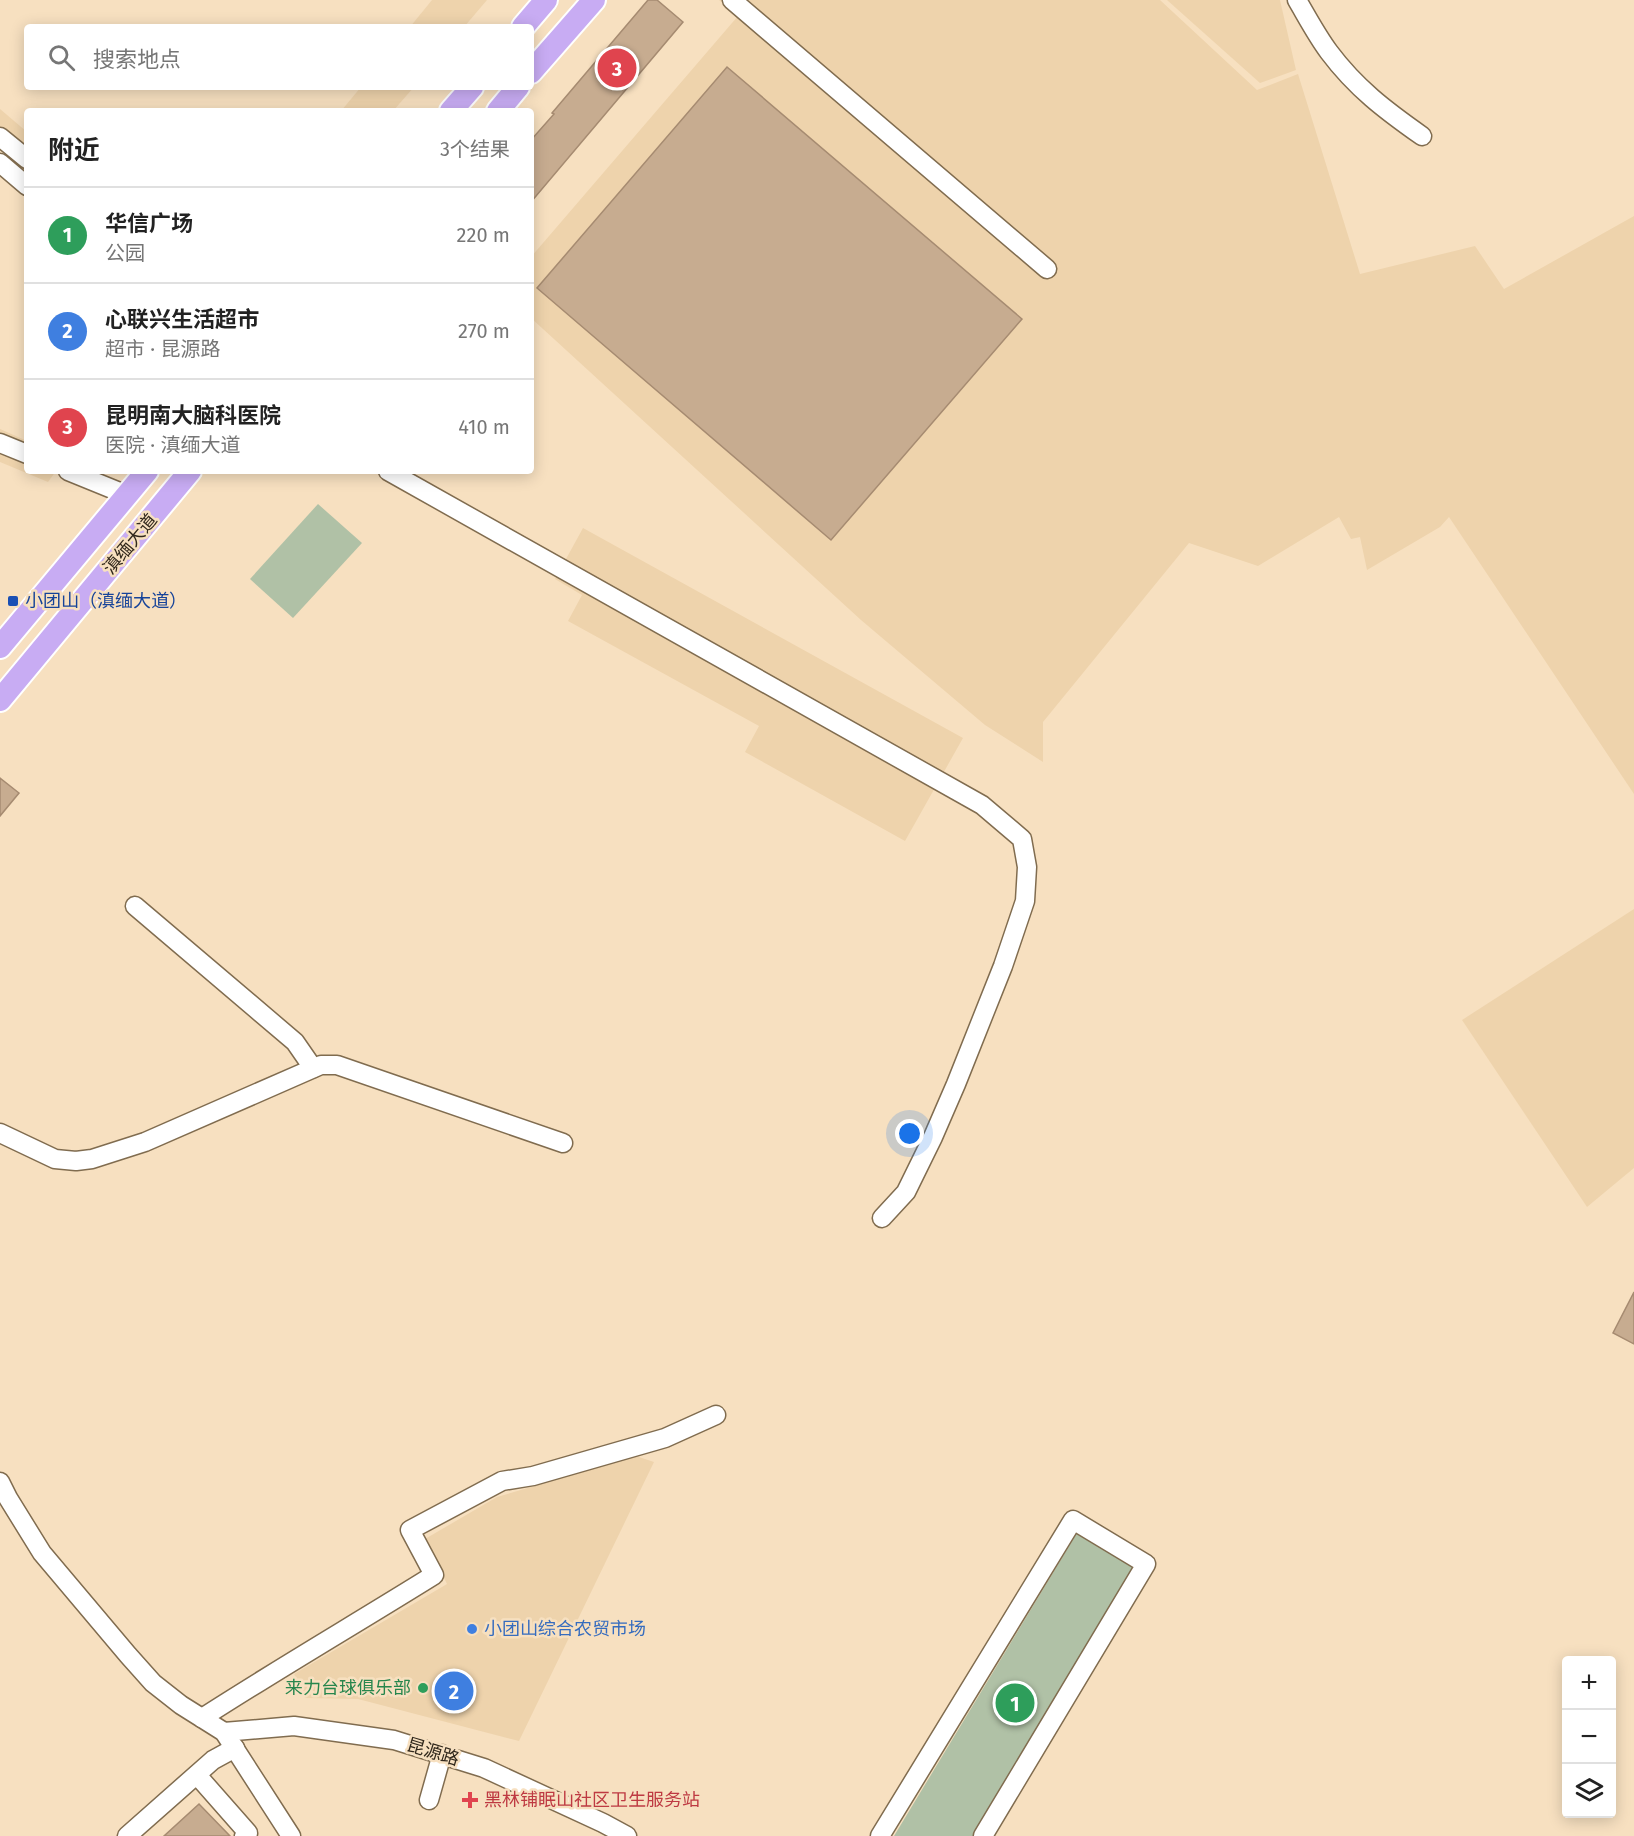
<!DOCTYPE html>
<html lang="zh">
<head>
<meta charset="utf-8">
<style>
	body { margin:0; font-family:"Fira Sans","Noto Sans SC",sans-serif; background:#f2f2f2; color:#222 }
	.controls { position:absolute; right:18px; bottom:18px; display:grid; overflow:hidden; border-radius:6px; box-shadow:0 3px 15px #0003 }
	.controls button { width:54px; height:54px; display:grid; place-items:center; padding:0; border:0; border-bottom:2px solid #e0e0e0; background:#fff; color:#222; font:30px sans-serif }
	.you { position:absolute; left:910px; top:1134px; width:21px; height:21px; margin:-15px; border:4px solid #fff; border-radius:50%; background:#1a73e8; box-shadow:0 0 0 9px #1a73e833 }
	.badge { display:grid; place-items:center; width:39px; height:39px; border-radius:50%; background:#1a73e8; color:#fff; font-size:20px; font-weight:700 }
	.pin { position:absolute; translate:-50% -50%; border:3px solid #fff; box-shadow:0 2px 6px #0006 }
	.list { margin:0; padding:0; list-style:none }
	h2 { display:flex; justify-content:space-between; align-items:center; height:78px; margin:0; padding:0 24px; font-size:26px }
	h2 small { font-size:20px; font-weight:400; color:#767676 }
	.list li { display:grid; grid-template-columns:39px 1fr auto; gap:18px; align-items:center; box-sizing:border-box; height:96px; padding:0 24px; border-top:2px solid #e0e0e0 }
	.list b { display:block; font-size:22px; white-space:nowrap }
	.list p { margin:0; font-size:20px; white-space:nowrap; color:#767676 }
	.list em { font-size:20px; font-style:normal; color:#767676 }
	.icon { flex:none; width:33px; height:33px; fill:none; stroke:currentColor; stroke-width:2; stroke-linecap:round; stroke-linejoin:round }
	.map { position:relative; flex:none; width:1634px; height:1836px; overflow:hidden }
	.search { position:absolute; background:#fff; box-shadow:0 3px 15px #0003; left:24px; top:24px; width:510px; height:66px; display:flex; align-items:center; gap:15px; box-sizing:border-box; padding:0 21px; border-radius:6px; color:#767676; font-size:22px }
	.panel { position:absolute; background:#fff; box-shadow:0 3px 15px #0003; left:24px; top:108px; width:510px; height:366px; border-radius:6px }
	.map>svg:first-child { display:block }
</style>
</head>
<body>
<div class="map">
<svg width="1634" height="1836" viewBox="0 0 1634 1836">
	<rect width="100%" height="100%" fill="#f7e0c0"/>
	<g fill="#eed3ac">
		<path d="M 432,0 L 487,0 L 464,27 L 410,27 Z"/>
		<path d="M 719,0 L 1160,0 L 1257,90 L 1298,74 L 1360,274 L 1475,246 L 1504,289 L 1634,216 L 1634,794 L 1449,517 L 1440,527 L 1367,570 L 1360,537 L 1351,539 L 1339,517 L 1258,566 L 1189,543 L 1043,722 L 1043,762 L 985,725 L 861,620 L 531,318 L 531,257 L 738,16 Z"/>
		<path d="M 1167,0 L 1280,0 L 1296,70 L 1260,83 Z"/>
		<path d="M 361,87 L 414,87 L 393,111 L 341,111 Z"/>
		<path d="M 0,109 L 27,132 L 27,173 L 0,150 Z"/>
		<path d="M 0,429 L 27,441 L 27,471 L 56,471 L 48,482 L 0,462 Z"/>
		<path d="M 583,528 L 963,738 L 905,841 L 745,752 L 759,726 L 568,621 L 582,595 L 555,579 Z"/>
		<path d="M 1634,909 L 1634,1168 L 1587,1207 L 1462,1020 Z"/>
		<path d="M 624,1452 L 654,1462 L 519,1741 L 358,1699 L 305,1698 L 294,1674 L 447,1584 L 425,1539 L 497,1497 L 541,1484 Z"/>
	</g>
	<g fill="#b0c1a6">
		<path d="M 318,504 L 362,543 L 293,618 L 250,579 Z"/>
		<path d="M 1077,1533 L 1136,1569 L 975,1836 L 894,1836 Z"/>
	</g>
	<g fill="#c7ac90" stroke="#a68b71" stroke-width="1.5">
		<path d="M 648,0 L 657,0 L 683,22 L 531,202 L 531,140 L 554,114 L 552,113 Z"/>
		<path d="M 727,67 L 1022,319 L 831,540 L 537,288 Z"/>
		<path d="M 0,778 L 19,793 L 0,816 Z"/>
		<path d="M 1634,1292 L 1634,1344 L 1613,1333 Z"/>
		<path d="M 199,1804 L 230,1836 L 164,1836 Z"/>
	</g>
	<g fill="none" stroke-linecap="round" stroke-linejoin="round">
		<defs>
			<g id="minor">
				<path d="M 732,0 L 1047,269"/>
				<path d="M 1297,0 C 1307,17 1317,36 1329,52 C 1356,88 1385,110 1422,136"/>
				<path d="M 0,137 L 27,159"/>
				<path d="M 0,163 L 27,186"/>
				<path d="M 0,443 L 27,454"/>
				<path d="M 68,471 L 127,495"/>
				<path d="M 388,471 L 982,805 L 1022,839 L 1027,867 L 1025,901 L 1003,966 L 956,1084 L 933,1137 L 906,1192 L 882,1218"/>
				<path d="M 135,906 L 295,1042 L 313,1068"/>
				<path d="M 0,1133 L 55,1159 L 76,1161 L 92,1159 L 145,1142 L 321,1065 L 337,1065 L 563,1143"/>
				<path d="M 0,1482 L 8,1498 L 42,1553 L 128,1655 L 153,1683 L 181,1705 L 224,1732 L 291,1836"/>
				<path d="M 202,1718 C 278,1669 357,1623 434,1575 L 410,1530 L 502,1481 L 533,1476 L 665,1438 L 716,1415"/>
				<path d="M 224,1732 L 294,1726 L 394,1740 L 484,1768 L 603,1823 L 627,1836"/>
				<path d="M 197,1775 L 248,1833 L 244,1836"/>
				<path d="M 429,1800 L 442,1754"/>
				<path d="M 127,1836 L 213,1760 L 235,1748"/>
				<path d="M 880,1836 L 1073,1520 L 1146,1564 L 983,1836"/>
			</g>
			<g id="major">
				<path d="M 523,27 L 546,0"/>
				<path d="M 531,72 L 594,0"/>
				<path d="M 451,111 L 472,87"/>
				<path d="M 498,111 L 518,87"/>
				<path d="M 0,647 L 147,471"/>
				<path d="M 0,700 L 190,471"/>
			</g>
		</defs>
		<use href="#minor" stroke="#806c4f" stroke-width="21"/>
		<use href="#major" stroke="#fff" stroke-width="26"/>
		<use href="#minor" stroke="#fff" stroke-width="18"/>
		<use href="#major" stroke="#c8acf3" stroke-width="22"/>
	</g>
	<rect fill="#1a4fb4" stroke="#f7e0c0" stroke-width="2" x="7" y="595" width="12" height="12" rx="3"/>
	<circle fill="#3f7fe0" stroke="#f7e0c0" stroke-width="2" cx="472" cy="1629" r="6"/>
	<circle fill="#2e9e5b" stroke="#f7e0c0" stroke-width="2" cx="423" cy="1688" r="6"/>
	<path fill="#e0444e" stroke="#f7e0c0" stroke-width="2" d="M467 1791h6v6h6v6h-6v6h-6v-6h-6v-6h6z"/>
	<g text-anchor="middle" stroke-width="5" stroke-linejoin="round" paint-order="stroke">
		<g font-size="18" fill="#31281c" stroke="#f7e0c0">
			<text transform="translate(130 544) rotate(-50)" y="6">滇缅大道</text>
			<text transform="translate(433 1752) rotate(17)" y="6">昆源路</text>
		</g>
		<g font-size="18" fill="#164399" stroke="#f7e0c0" text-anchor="start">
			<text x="25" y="607">小团山（滇缅大道）</text>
		</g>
		<g font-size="18" fill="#366cbe" stroke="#f7e0c0" text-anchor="start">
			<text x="484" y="1635">小团山综合农贸市场</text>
		</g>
		<g font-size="18" fill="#27864d" stroke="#f7e0c0" text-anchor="end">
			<text x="411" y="1694">来力台球俱乐部</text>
		</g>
		<g font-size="18" fill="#be3a42" stroke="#f7e0c0" text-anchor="start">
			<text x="484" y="1806">黑林铺眠山社区卫生服务站</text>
		</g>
	</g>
</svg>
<div class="controls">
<button>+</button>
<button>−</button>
<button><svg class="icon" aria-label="layers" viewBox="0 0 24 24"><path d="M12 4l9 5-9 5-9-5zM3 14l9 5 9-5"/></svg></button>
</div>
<div class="you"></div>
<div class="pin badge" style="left:1015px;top:1703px;background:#2e9e5b">1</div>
<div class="pin badge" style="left:454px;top:1691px;background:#3f7fe0">2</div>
<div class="pin badge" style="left:617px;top:68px;background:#e0444e">3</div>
<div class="search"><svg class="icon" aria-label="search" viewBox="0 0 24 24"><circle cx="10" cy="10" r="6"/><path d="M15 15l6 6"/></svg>搜索地点</div>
<section class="panel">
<h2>附近<small>3个结果</small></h2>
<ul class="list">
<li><span class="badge" style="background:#2e9e5b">1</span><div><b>华信广场</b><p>公园</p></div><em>220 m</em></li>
<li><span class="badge" style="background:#3f7fe0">2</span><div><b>心联兴生活超市</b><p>超市 · 昆源路</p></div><em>270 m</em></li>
<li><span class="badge" style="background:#e0444e">3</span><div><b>昆明南大脑科医院</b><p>医院 · 滇缅大道</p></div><em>410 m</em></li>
</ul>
</section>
</div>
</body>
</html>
